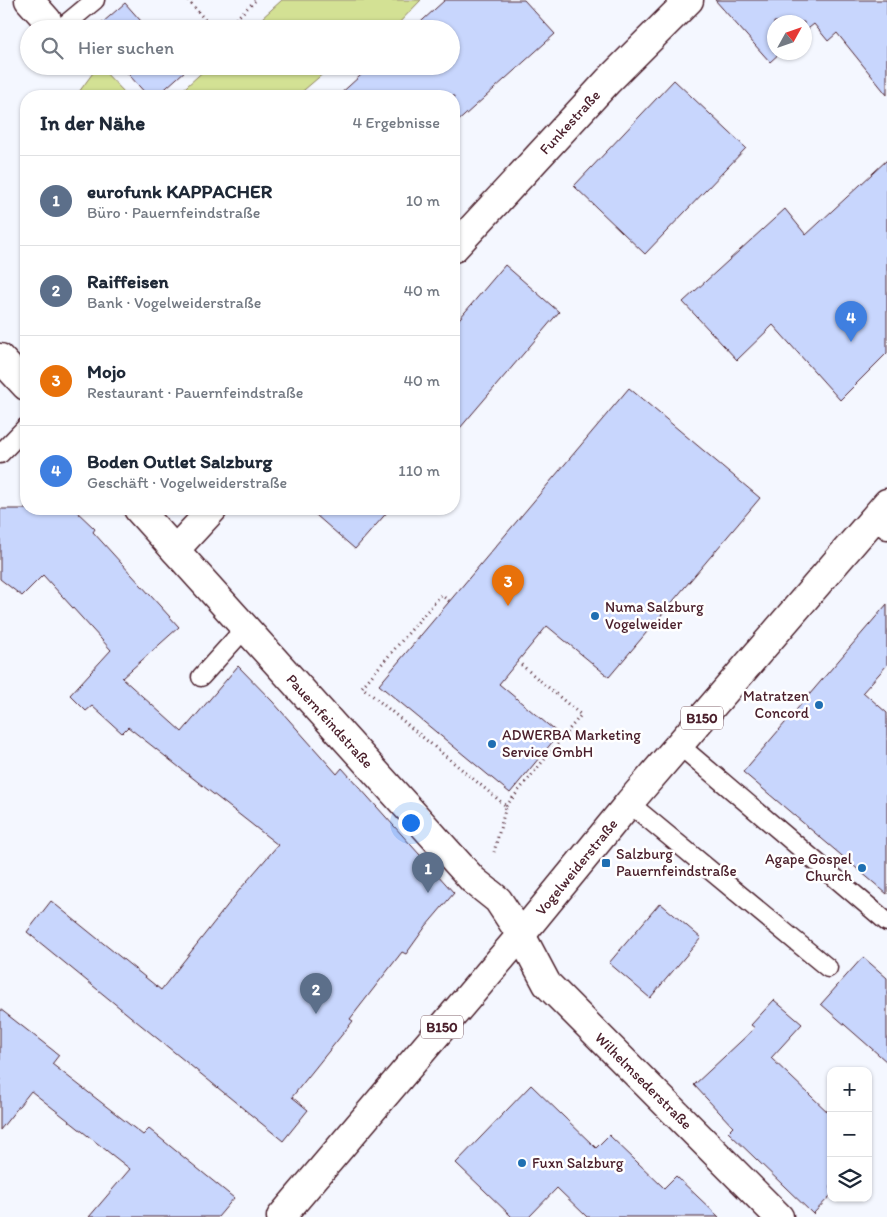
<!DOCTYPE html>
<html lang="de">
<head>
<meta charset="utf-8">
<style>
	body { margin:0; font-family:Itim,sans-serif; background:#f6f6f7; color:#1f2937 }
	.controls { position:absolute; right:15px; bottom:15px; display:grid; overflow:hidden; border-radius:10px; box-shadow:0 1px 4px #0004 }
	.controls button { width:45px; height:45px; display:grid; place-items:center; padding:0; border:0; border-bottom:1px solid #e0e1e3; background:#fff; color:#1f2937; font:25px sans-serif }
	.compass { position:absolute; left:767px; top:15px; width:45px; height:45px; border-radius:50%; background:#fff; box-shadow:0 1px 4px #0004; rotate:50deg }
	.you { position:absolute; left:410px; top:822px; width:18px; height:18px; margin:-12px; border:4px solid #fff; border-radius:50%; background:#1a73e8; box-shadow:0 0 0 8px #1a73e833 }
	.badge { display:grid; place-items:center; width:32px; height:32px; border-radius:50%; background:#2563eb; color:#fff; font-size:16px; font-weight:700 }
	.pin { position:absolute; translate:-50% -41px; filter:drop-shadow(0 1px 2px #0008) }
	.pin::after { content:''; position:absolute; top:26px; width:18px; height:15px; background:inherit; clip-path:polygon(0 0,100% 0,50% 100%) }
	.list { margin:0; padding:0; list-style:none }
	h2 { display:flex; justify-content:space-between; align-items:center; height:65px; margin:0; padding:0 20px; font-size:21px }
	h2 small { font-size:16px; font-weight:400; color:#747a83 }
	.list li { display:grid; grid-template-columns:32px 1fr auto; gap:15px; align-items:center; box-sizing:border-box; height:90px; padding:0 20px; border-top:1px solid #e0e1e3 }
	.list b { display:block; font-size:19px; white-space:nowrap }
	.list p { margin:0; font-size:16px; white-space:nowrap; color:#747a83 }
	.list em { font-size:16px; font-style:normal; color:#747a83 }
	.icon { flex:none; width:28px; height:28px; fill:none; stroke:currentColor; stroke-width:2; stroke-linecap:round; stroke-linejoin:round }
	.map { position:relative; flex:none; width:887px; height:1217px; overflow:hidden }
	.search { position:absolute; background:#fff; box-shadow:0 1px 4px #0004; left:20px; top:20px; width:440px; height:55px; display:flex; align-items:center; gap:12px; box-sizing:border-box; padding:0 18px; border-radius:28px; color:#747a83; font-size:19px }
	.panel { position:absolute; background:#fff; box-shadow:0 1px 4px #0004; left:20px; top:90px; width:440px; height:425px; border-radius:20px }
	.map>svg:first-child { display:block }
</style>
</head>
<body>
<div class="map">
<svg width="887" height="1217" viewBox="0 0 887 1217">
	<rect width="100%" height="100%" fill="#f4f7ff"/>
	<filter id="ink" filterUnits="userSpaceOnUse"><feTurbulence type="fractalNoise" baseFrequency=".02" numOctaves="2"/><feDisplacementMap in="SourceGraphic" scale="10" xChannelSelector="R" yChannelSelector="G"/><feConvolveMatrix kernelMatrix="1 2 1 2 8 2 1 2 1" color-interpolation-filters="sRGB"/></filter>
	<g filter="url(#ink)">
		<g fill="#d3e194" stroke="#8e8060">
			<path d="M 282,0 L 421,0 L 393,29 L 250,29 Z"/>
			<path d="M 98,66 L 99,66 L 128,96 L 76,96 Z"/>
			<path d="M 209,66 L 332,66 L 297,96 L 176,96 Z"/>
		</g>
		<g fill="#c8d6fd" stroke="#4a1f2b">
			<path d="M 445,0 L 524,0 L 555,34 L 454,125 L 454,96 L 338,96 L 371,66 L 451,66 L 451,29 L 413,29 Z"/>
			<path d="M 715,0 L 887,0 L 887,95 L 837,33 L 828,41 L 814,24 L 804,32 L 804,22 L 774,22 L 774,52 L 781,52 L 770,62 Z"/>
			<path d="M 125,3 L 148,29 L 95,29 Z"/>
			<path d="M 121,66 L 183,66 L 186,70 L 157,96 L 148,96 Z"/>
			<path d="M 674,80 L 746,148 L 645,254 L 574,186 Z"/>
			<path d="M 887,160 L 887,353 L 840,400 L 773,325 L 737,360 L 683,302 L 785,209 L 806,235 Z"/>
			<path d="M 505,265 L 559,312 L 454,435 L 454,325 Z"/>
			<path d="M 629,388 L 760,498 L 609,677 L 547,626 L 499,684 L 559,734 L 510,793 L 379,685 Z"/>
			<path d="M 0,509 L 74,509 L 95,529 L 93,532 L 179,627 L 122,678 L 182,732 L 238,666 L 273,702 L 337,774 L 342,768 L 454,893 L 426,926 L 406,954 L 402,952 L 350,1019 L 353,1021 L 292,1097 L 308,1110 L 283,1141 L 27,932 L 51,901 L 161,990 L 241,888 L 278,845 L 128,727 L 122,733 L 92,706 L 86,711 L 70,695 L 111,650 L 43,575 L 22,596 L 0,579 Z"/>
			<path d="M 309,509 L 390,509 L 355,549 Z"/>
			<path d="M 887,604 L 887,665 L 863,692 L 887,713 L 887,894 L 743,772 Z"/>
			<path d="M 660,903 L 701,938 L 650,998 L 609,963 Z"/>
			<path d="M 863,957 L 887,978 L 887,1062 L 821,1004 Z"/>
			<path d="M 774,1000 L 802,1024 L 771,1058 L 831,1115 L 831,1195 L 813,1214 L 728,1132 L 733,1127 L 694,1085 L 755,1028 L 751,1025 Z"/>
			<path d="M 0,1009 L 59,1055 L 52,1064 L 143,1135 L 149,1129 L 234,1198 L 218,1217 L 89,1217 L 130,1169 L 31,1091 L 0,1130 Z"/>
			<path d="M 531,1085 L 596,1148 L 609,1135 L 664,1188 L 676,1176 L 719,1217 L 587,1217 L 557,1188 L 529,1217 L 512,1217 L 456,1163 Z"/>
		</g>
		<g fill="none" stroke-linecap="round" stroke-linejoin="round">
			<defs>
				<g id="service">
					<path d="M 60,29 L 95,0"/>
					<path d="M 0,454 L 26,427"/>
					<path d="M 873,519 L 887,530"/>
					<path d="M 201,677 L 246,627"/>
					<path d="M 679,745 L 887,922"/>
					<path d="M 629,803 L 828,968"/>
				</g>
				<g id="minor">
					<path d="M 29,0 L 47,20"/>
					<path id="s1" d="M 454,248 L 608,81 L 689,0"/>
					<path d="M 0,358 L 26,386"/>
					<path id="s2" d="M 138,509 L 473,880 L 498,900 L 521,935 L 547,984 L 779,1217"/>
					<path d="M 175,550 L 213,509"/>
				</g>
				<g id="primary">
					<path id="s3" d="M 281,1217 L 521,935 L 629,803 L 887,503"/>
				</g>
			</defs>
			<use href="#service" stroke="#4a1f2b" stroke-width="21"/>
			<use href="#minor" stroke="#4a1f2b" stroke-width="31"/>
			<use href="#primary" stroke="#4a1f2b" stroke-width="31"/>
			<g stroke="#4a1f2b" stroke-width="3" stroke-dasharray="1 4" stroke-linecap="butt">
				<path d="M 188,0 L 213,29"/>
				<path d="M 225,29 L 256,0"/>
				<path d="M 449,601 L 441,595 L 362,687 L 506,806 L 494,852"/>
				<path d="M 506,806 L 581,715 L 518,662"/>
			</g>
			<use href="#service" stroke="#fff" stroke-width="18"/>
			<use href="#minor" stroke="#fff" stroke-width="28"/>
			<use href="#primary" stroke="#fff" stroke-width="28"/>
		</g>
	</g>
	<g fill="#1f6fb2" stroke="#fff" stroke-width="2">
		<circle cx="595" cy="616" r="5"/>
		<circle cx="819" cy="705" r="5"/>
		<circle cx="492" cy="744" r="5"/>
		<rect x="601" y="858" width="10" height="10" rx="2.5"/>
		<circle cx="862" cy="868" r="5"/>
		<circle cx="522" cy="1163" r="5"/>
	</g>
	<g text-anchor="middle" stroke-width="5" stroke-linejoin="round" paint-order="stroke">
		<g fill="#fff" stroke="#80626b" stroke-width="1">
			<rect x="681" y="706.5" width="42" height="23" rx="4"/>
			<rect x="421" y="1015.5" width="42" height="23" rx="4"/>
		</g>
		<g font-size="14" font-weight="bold" fill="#4a1f2b">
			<text x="702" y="723">B150</text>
			<text x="442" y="1032">B150</text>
		</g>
		<g font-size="15" fill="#4a1f2b" stroke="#fff">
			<text dy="5" stroke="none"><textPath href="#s1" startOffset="171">Funkestraße</textPath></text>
			<text dy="5" stroke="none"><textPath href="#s2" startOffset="286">Pauernfeindstraße</textPath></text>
			<text dy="5" stroke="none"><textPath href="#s3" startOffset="458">Vogelweiderstraße</textPath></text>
			<text dy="5" stroke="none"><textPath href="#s2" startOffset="766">Wilhelmsederstraße</textPath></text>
		</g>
		<g font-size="15" fill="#4a1f2b" stroke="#fff" text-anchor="start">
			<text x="605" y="612">Numa Salzburg<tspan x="605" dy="17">Vogelweider</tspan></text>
			<text x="809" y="701" text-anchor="end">Matratzen<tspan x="809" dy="17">Concord</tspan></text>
			<text x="502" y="740">ADWERBA Marketing<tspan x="502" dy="17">Service GmbH</tspan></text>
			<text x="616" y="859">Salzburg<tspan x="616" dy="17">Pauernfeindstraße</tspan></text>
			<text x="852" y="864" text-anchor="end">Agape Gospel<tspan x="852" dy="17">Church</tspan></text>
			<text x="532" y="1168">Fuxn Salzburg</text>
		</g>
	</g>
</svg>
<div class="controls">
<button>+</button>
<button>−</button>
<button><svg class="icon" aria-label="layers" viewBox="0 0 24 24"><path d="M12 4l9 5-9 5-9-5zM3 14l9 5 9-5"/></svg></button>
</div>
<svg class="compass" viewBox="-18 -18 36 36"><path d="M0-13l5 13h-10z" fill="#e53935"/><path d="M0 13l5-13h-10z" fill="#747a83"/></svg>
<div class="you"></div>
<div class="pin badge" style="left:428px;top:893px;background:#5c6f8a">1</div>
<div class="pin badge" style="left:316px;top:1014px;background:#5c6f8a">2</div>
<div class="pin badge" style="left:508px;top:606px;background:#e8710a">3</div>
<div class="pin badge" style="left:851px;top:342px;background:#3f7fe0">4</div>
<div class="search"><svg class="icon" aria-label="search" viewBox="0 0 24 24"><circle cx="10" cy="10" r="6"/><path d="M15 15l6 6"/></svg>Hier suchen</div>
<section class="panel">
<h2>In der Nähe<small>4 Ergebnisse</small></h2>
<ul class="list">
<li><span class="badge" style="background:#5c6f8a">1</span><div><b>eurofunk KAPPACHER</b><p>Büro · Pauernfeindstraße</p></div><em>10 m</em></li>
<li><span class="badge" style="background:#5c6f8a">2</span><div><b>Raiffeisen</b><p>Bank · Vogelweiderstraße</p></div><em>40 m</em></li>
<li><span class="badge" style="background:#e8710a">3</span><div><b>Mojo</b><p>Restaurant · Pauernfeindstraße</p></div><em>40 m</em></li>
<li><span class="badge" style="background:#3f7fe0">4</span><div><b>Boden Outlet Salzburg</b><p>Geschäft · Vogelweiderstraße</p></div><em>110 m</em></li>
</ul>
</section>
</div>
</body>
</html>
